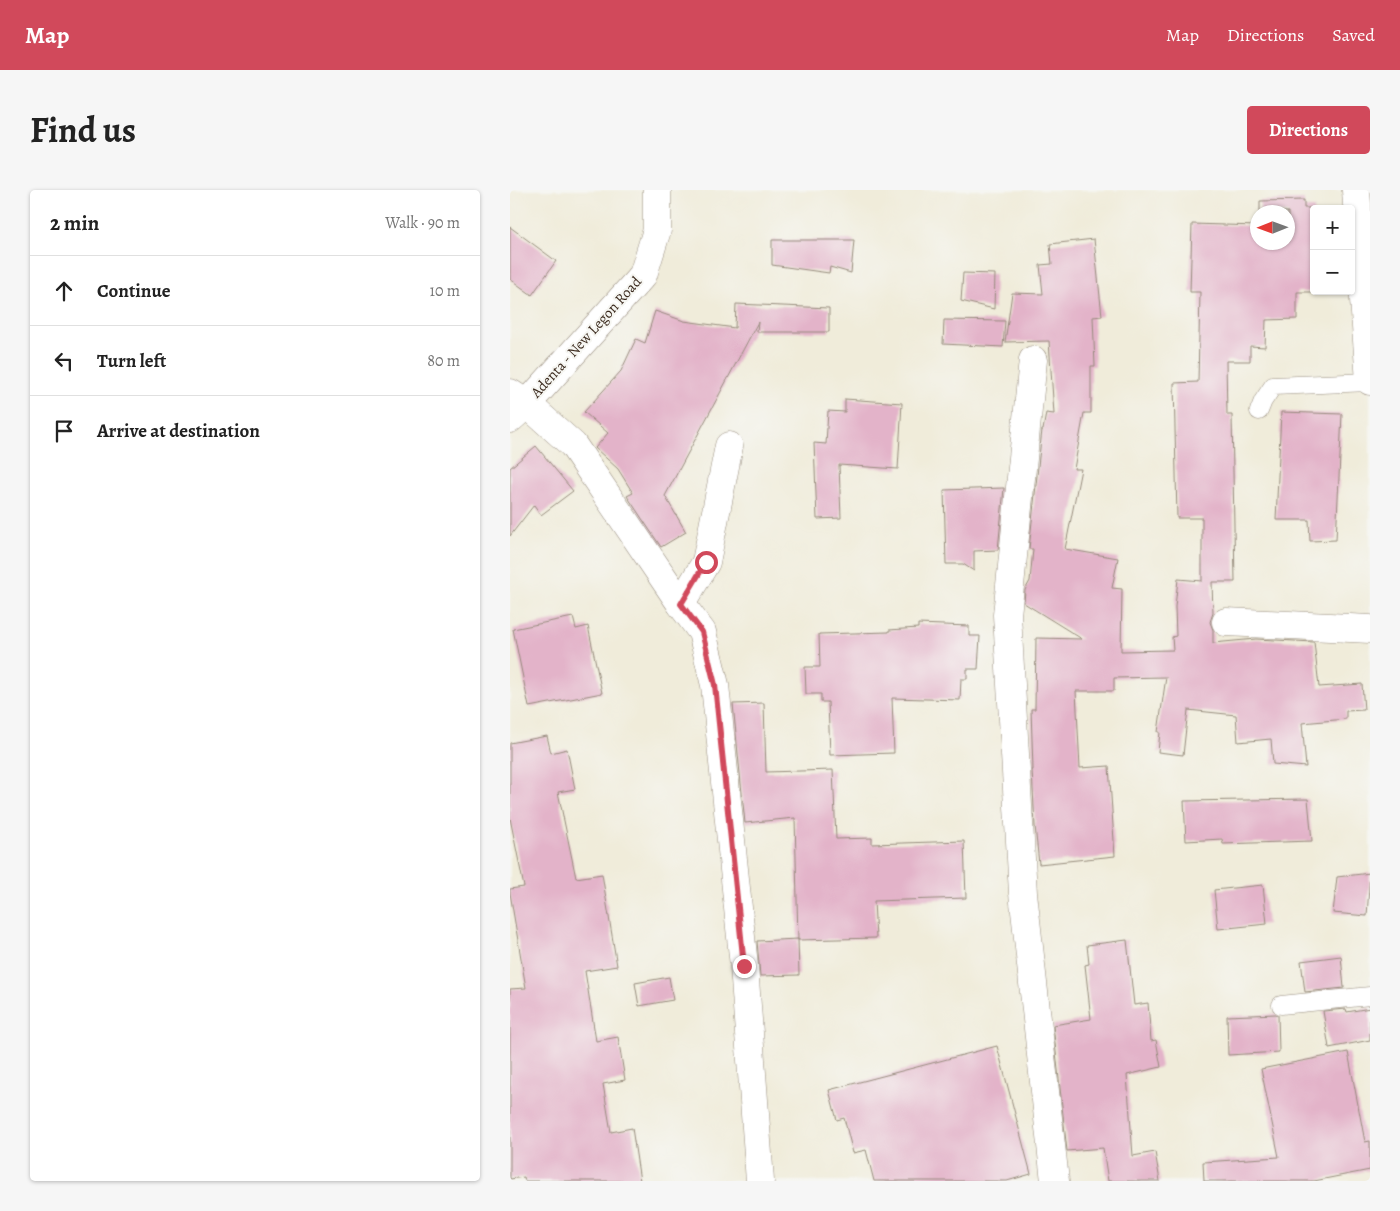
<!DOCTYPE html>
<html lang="en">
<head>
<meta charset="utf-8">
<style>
	body { margin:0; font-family:Alegreya,serif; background:#f6f6f6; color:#222 }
	.controls { position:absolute; right:15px; top:15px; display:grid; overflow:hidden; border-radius:5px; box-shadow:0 1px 4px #0004 }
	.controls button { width:45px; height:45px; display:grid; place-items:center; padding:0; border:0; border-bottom:1px solid #e0e0e0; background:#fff; color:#222; font:25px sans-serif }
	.compass { position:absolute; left:740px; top:15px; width:45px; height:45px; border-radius:50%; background:#fff; box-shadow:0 1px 4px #0004; rotate:269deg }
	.stop { position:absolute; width:15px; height:15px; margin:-11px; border:4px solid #d1495b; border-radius:50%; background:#fff }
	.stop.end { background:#d1495b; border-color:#fff; box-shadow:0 1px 5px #0008 }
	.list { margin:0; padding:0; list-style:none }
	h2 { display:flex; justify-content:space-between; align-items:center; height:65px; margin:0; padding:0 20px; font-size:21px }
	h2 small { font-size:16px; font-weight:400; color:#767676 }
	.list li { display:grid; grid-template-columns:32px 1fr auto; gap:15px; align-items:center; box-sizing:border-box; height:70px; padding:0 20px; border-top:1px solid #e0e0e0 }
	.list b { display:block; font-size:19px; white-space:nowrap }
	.list em { font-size:16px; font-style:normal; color:#767676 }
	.icon { flex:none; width:28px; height:28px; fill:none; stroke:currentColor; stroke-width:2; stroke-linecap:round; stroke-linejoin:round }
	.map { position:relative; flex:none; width:860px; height:991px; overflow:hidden; border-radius:5px }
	header { display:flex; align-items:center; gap:30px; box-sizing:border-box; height:70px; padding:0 25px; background:#d1495b; color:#fff }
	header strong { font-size:24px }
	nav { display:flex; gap:28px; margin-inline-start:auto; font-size:18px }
	.intro { display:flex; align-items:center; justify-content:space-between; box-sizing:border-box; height:120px; padding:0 30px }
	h1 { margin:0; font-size:35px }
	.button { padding:12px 22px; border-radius:5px; background:#d1495b; color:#fff; font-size:18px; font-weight:700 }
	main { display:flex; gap:30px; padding:0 30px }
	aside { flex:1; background:#fff; border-radius:5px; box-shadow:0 1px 4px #0004 }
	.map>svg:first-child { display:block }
</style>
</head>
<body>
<header>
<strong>Map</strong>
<nav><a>Map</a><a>Directions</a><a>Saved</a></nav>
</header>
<div class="intro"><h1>Find us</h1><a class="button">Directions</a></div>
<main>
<aside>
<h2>2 min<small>Walk · 90 m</small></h2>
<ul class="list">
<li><svg class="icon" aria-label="ahead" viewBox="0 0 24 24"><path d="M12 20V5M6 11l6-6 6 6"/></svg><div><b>Continue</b></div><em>10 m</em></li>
<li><svg class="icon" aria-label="left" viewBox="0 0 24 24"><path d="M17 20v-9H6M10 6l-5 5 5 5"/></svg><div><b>Turn left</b></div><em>80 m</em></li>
<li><svg class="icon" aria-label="arrive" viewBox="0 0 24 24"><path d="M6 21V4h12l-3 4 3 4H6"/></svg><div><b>Arrive at destination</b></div></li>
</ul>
</aside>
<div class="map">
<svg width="860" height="991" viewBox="0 0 860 991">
	<rect width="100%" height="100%" fill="#f6f6f2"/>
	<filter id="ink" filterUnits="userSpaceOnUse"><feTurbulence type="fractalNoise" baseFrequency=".02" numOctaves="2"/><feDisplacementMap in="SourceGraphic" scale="10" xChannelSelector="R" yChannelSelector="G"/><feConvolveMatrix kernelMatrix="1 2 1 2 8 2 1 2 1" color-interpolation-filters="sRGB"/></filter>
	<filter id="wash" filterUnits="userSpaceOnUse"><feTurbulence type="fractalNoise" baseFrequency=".0096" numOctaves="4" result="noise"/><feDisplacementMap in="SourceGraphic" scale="20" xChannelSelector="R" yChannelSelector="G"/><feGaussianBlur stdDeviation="1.12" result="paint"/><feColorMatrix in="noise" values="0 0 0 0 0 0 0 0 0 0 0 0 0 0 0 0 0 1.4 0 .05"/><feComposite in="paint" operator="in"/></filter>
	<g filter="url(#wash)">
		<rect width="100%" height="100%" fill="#f0ecda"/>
		<g id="blocks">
			<g fill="#e3b3c9">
				<path d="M 794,10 L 794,18 L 804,18 L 804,102 L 787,102 L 787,129 L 756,130 L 755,157 L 740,156 L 740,171 L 716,171 L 717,225 L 722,225 L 725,392 L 702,392 L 703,423 L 700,432 L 703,440 L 703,453 L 746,449 L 804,452 L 809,497 L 852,494 L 854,520 L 836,521 L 836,529 L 792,533 L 796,577 L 763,574 L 761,549 L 728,552 L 726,525 L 678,520 L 673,565 L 648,562 L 650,542 L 648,542 L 656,487 L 604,488 L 604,501 L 566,501 L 570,578 L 599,576 L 605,666 L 529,674 L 525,636 L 522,580 L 523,580 L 521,519 L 525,519 L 526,448 L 572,449 L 514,413 L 515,400 L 520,391 L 523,359 L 519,359 L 532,240 L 533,240 L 536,223 L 544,224 L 539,151 L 495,152 L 502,103 L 533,104 L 530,75 L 542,74 L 540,54 L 584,49 L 592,126 L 583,127 L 585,176 L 581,176 L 581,223 L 574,223 L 564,279 L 571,279 L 555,359 L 608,368 L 602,398 L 612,399 L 611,461 L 663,460 L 662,447 L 666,446 L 665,417 L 668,389 L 692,391 L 692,328 L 667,328 L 664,193 L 688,192 L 690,102 L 680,102 L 682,34 L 748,36 L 748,52 L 778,52 L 778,22 L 750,22 L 750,11 Z"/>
				<path d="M 0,37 L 46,71 L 22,105 L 0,89 Z"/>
				<path d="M 262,50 L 344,50 L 341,83 L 320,77 L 319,83 L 262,75 Z"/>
				<path d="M 453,83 L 485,84 L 484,119 L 451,111 Z"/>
				<path d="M 226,114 L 319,118 L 319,142 L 247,142 L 248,132 L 155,306 L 176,342 L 151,357 L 117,306 L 123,303 L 108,279 L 85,258 L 98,243 L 74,222 L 111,181 L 126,149 L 135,153 L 145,121 L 174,131 L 225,138 Z"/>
				<path d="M 434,130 L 495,131 L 493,157 L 433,154 Z"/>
				<path d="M 335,209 L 392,213 L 388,279 L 329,275 L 331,328 L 307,329 L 304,253 L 316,254 L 318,221 L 335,222 Z"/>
				<path d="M 771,222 L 832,224 L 826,350 L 800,351 L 799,330 L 766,330 Z"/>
				<path d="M 26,256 L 63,301 L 31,325 L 24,315 L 0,346 L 0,278 Z"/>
				<path d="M 494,298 L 488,360 L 464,361 L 464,381 L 453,374 L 436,374 L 434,300 Z"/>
				<path d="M 63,427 L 66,439 L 78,436 L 92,503 L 19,517 L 3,439 Z"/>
				<path d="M 408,434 L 459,436 L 459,446 L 470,446 L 468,479 L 457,479 L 457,489 L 451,489 L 450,510 L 382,508 L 384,563 L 320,565 L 318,512 L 311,512 L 311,504 L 296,504 L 295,477 L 310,477 L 309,444 L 379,442 L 379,440 L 408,438 Z"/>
				<path d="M 254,513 L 256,582 L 323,580 L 326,649 L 362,648 L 362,654 L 454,651 L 456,708 L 364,711 L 366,748 L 288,750 L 285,628 L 235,633 L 223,514 Z"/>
				<path d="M 37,546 L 41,563 L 57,559 L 65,599 L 48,602 L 66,688 L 92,684 L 107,776 L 75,781 L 86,851 L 108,847 L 115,890 L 93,894 L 101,942 L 122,938 L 130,991 L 15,991 L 14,987 L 0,989 L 0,799 L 16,798 L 0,703 L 0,699 L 14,697 L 0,628 L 0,553 Z"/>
				<path d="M 798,609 L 802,651 L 713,654 L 712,649 L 676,651 L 674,611 Z"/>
				<path d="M 860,683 L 857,726 L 823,723 L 827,687 Z"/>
				<path d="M 753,695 L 757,734 L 708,739 L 704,700 Z"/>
				<path d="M 288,749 L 289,785 L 250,786 L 247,751 Z"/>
				<path d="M 617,750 L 624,815 L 638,813 L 641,851 L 646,850 L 651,877 L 617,885 L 623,966 L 645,962 L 650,991 L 598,991 L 593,958 L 557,961 L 543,835 L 581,829 L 575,775 L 579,774 L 577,755 Z"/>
				<path d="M 831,766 L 834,798 L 795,802 L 791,771 Z"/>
				<path d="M 159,787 L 163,810 L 129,816 L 125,793 Z"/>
				<path d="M 860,818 L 860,850 L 819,858 L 813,821 L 836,819 L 837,822 Z"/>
				<path d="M 766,824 L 768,825 L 769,862 L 718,865 L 717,826 Z"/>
				<path d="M 487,856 L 521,984 L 497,991 L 364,991 L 356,960 L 343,963 L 334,928 L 327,930 L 319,900 Z"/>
				<path d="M 838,862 L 855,952 L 860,951 L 860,980 L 804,991 L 694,991 L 693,972 L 769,967 L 751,879 Z"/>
			</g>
		</g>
	</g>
	<g filter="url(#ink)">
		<use href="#blocks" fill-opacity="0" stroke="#968b7c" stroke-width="1"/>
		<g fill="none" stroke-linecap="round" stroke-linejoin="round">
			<defs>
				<g id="service">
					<path d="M 749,221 L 753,211 L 763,196 L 860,192"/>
					<path d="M 771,815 L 860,806"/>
				</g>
				<g id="minor">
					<path d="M 846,0 L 860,191"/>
					<path d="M 523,170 L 497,425 L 513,703 L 545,991"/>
					<path d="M 0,203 L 17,214 L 63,255 L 171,414 L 192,442 L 205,495 L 234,776 L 250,991"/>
					<path d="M 0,229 L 17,214 L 133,85 L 147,40 L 147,0"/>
					<path d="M 171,414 L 196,372 L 219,256"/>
					<path d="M 716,432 L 860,439"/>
				</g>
			</defs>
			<use href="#service" stroke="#968b7c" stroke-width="19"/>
			<use href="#minor" stroke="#968b7c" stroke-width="29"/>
			<use href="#service" stroke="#fff" stroke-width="18"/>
			<use href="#minor" stroke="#fff" stroke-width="28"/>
		</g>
	</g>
	<g fill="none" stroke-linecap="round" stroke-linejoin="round" filter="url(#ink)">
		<path stroke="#d1495b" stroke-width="6" d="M 196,372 L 171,414 L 192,442 L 205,495 L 234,776"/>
	</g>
	<g text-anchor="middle" stroke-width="4" stroke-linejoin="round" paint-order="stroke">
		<g font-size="15" fill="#3b2a1e" stroke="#f6f6f2">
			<text transform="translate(76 147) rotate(-48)" y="5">Adenta - New Legon Road</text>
		</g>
	</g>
</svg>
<div class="controls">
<button>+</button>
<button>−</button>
</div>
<svg class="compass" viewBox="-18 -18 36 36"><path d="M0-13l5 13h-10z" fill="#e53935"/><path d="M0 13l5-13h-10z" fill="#767676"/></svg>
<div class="stop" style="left:196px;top:372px"></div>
<div class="stop end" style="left:234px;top:776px"></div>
</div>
</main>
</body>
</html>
